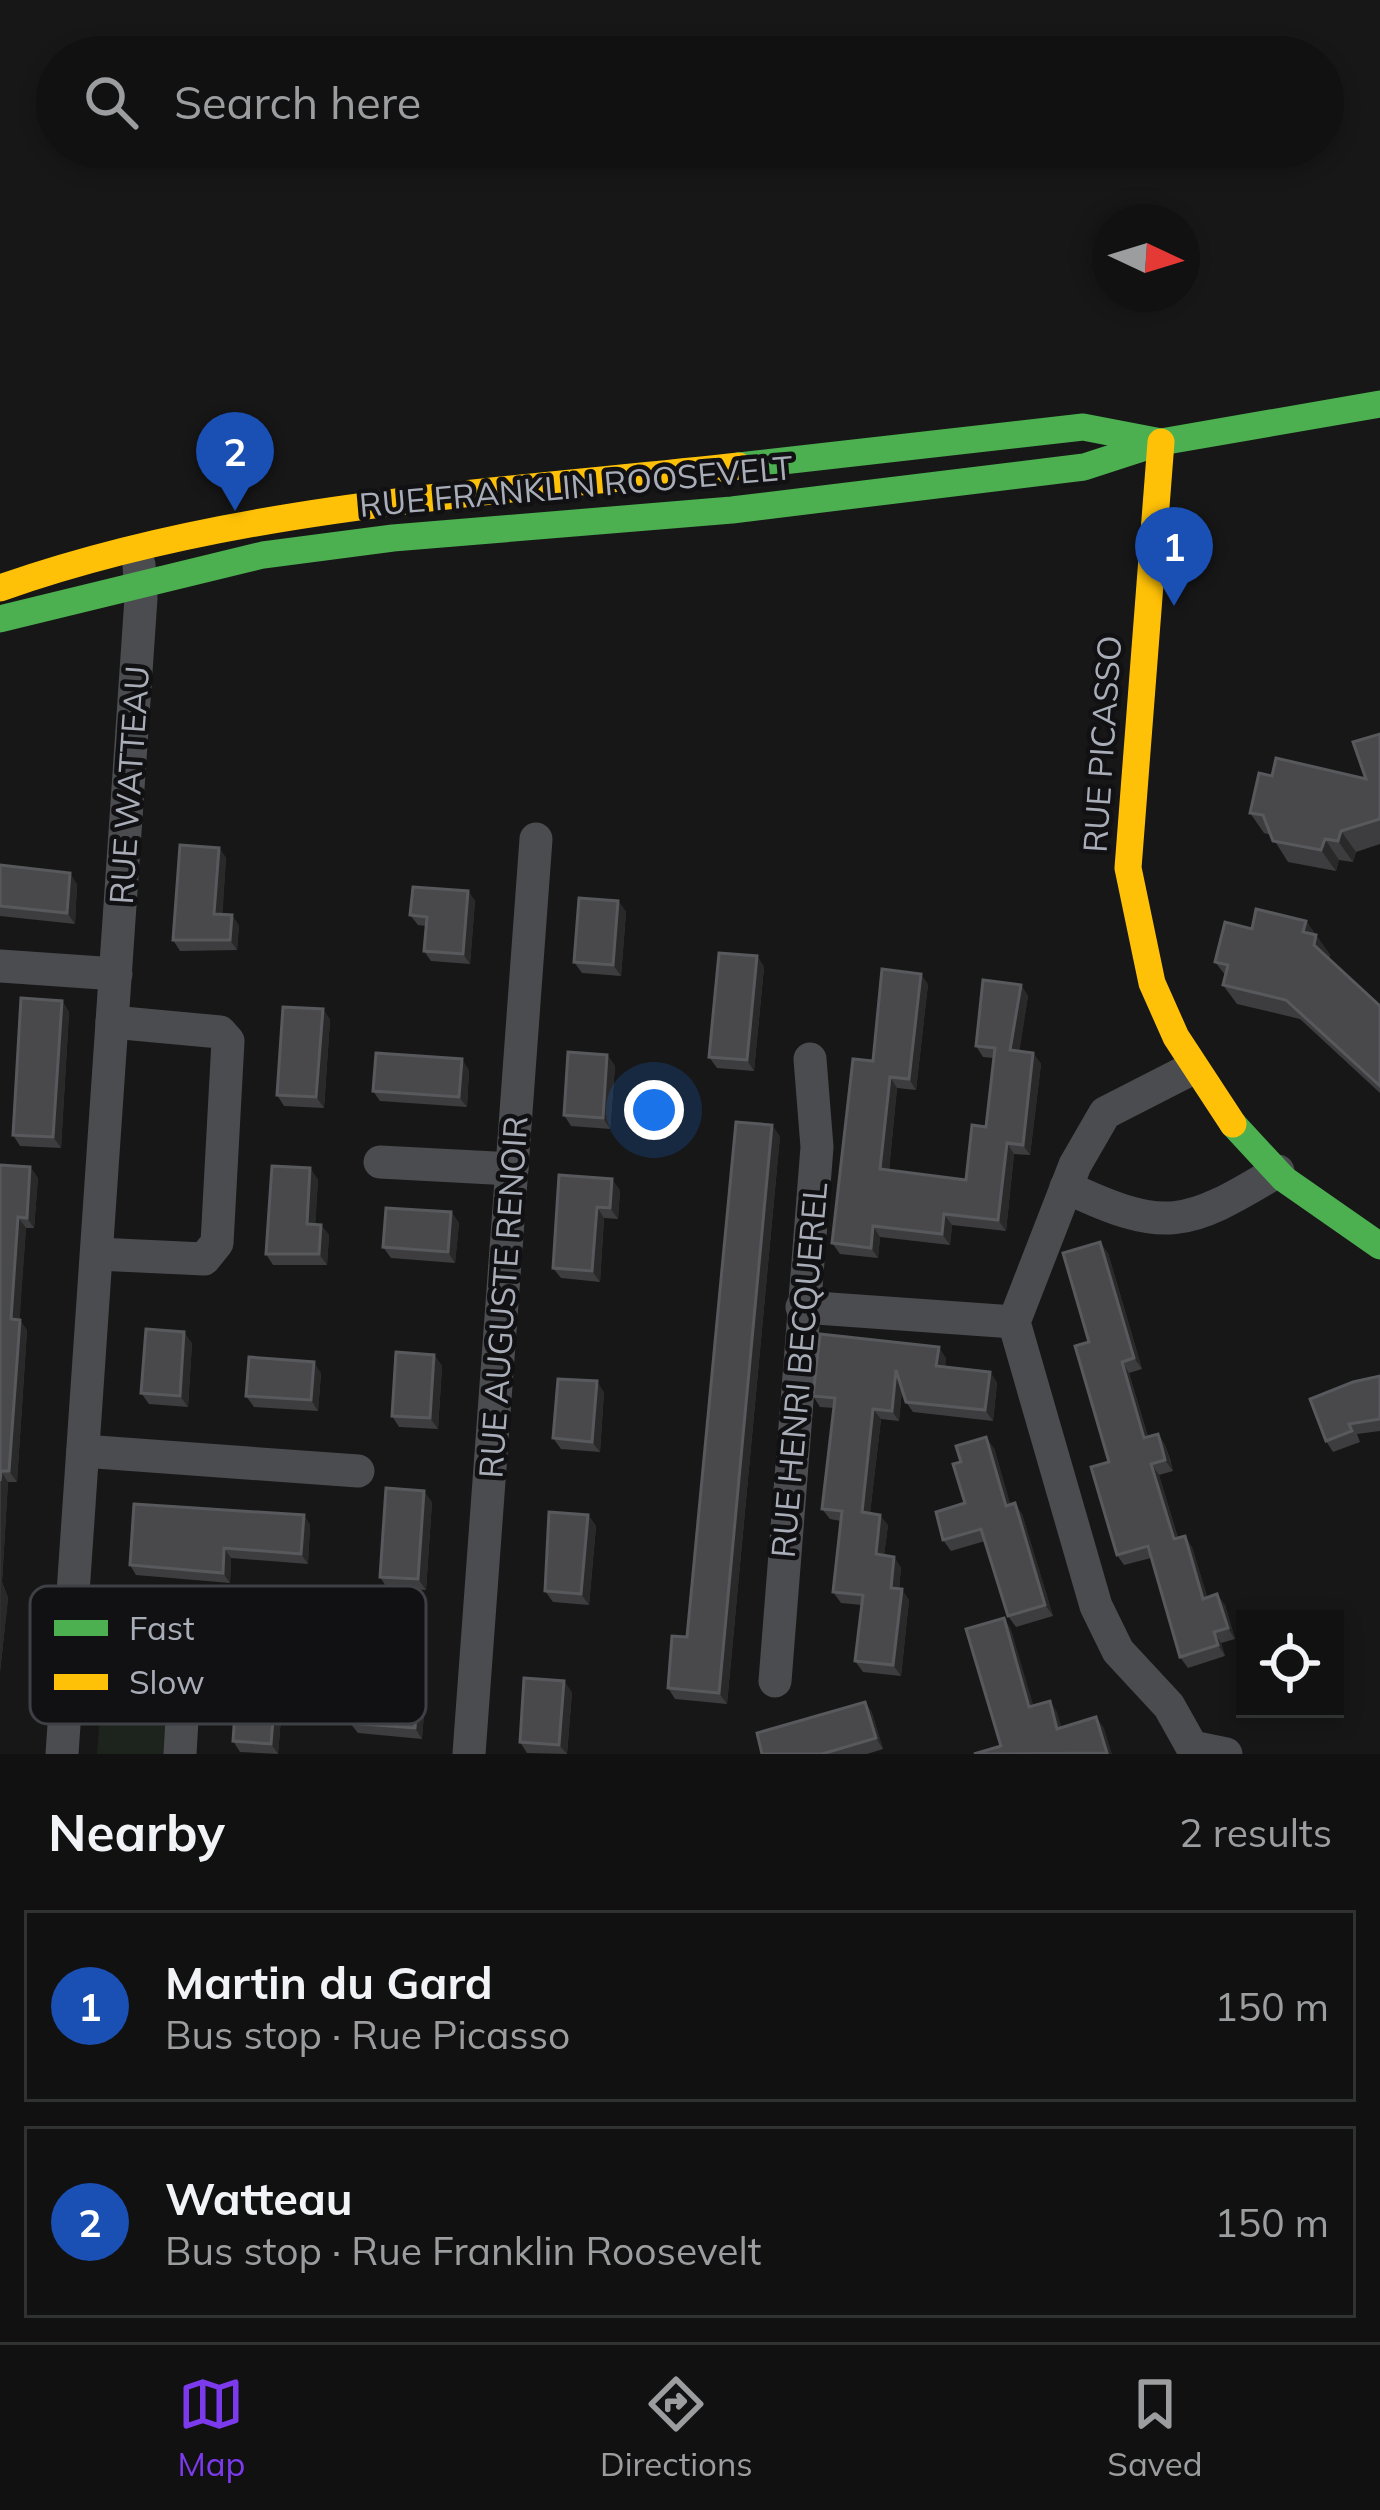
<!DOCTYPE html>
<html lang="en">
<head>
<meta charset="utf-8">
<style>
	body { margin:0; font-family:Mulish,sans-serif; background:#1a1a1a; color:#f1f3f6 }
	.controls { position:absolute; right:36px; bottom:36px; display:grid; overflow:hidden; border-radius:0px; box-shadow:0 6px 18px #0003 }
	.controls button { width:108px; height:108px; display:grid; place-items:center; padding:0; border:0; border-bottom:3px solid #303131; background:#111; color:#f1f3f6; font:60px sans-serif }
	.compass { position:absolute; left:1092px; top:204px; width:108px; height:108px; border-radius:50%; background:#111; box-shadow:0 6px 18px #0003; rotate:94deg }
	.you { position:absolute; left:654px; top:1110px; width:42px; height:42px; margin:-30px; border:9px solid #fff; border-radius:50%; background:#1a73e8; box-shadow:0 0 0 18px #1a73e833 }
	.badge { display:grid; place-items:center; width:78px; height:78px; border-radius:50%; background:#7c3aed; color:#fff; font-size:39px; font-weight:700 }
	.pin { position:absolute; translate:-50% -99px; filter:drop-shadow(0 3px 6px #0008) }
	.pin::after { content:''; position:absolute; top:63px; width:42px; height:36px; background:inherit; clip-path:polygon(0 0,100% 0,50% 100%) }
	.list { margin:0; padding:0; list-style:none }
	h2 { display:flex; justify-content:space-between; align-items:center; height:156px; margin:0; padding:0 48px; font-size:51px }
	h2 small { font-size:39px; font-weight:400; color:#9c9d9f }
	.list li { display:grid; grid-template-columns:78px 1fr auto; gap:36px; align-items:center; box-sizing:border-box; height:192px; margin:0 24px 24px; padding:0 24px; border:3px solid #303131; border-radius:0px }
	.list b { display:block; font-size:45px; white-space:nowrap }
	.list p { margin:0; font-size:39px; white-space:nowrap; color:#9c9d9f }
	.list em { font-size:39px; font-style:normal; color:#9c9d9f }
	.icon { flex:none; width:66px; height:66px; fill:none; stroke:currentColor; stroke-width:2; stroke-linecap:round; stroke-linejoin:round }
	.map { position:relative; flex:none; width:1380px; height:1754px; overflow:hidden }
	.search { position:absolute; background:#111; box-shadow:0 6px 18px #0003; left:36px; right:36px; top:36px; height:132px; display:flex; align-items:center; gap:30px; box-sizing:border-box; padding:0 42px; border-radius:66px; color:#9c9d9f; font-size:45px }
	.sheet { height:588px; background:#111 }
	nav { display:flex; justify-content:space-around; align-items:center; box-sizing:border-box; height:168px; border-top:3px solid #303131; background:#111; font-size:33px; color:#9c9d9f }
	nav a { display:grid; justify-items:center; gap:6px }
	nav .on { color:#7c3aed }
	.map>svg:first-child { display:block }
</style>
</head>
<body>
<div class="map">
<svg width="1380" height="1754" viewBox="0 0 1380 1754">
	<rect width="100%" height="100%" fill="#171717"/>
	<path fill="#1d241e" d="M 102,1691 L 172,1697 L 167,1754 L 97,1754 Z"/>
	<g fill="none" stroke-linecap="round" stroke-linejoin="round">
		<g stroke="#4b4c50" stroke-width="33">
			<path d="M 0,966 L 116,974"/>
			<path d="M 1191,1069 L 1105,1113 L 1075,1165 L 1014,1322 L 1096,1606 L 1118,1651 L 1169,1706 L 1192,1747 L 1226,1754"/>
			<path d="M 380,1162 L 512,1169"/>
			<path d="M 1066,1187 C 1165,1234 1186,1227 1278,1171"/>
			<path d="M 97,1254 L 204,1259 L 217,1243 L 228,1041 L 220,1032 L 112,1022"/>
			<path d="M 802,1307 L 1014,1322"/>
			<path d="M 83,1451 L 358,1471"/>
			<path d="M 70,1648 L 170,1655 L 185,1669 L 180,1754"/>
			<path d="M 775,1681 L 817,1147 L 810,1059"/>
			<path d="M 62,1754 L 141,598 L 139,565"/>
			<path d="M 469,1754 L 536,839"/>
		</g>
		<g stroke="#4caf50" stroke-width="27">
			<path d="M 739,466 L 1083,427 L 1156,441"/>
			<path d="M 0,619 L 263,555 L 393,538 L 732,510 L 1084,467 L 1161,442 L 1380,404"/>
			<path d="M 1233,1124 L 1284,1179 L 1380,1246"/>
		</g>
		<g stroke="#ffc107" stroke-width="27">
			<path d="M 1161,442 L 1128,868 L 1152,983 L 1176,1037 L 1233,1124"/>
			<path d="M 0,588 C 235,505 493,493 739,466"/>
		</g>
	</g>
	<g fill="#3d3d3f">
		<path d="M 1380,734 L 1380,844 L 1356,852 L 1353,862 L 1339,860 L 1336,871 L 1288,862 L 1271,835 L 1264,833 L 1250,813 L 1272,776 L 1366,779 Z"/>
		<path d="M 219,848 L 226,858 L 222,915 L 232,915 L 239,926 L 237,950 L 180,951 L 173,940 Z"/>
		<path d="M 0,865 L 77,884 L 75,924 L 0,916 Z"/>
		<path d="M 468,891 L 475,901 L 470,964 L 431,961 L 424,951 L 426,926 L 418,925 L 410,915 Z"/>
		<path d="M 618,901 L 626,912 L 621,976 L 582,973 L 574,962 Z"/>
		<path d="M 1306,921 L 1330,955 L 1329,959 L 1380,1006 L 1380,1093 L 1300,1019 L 1237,1004 L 1223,985 L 1226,976 L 1215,962 L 1252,929 Z"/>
		<path d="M 757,956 L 764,967 L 754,1071 L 717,1068 L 709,1057 Z"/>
		<path d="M 928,984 L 916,1090 L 897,1088 L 889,1170 L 966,1180 L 986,1127 L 994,1058 L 983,1057 L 976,1046 L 1021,985 L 1028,996 L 1019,1051 L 1033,1053 L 1041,1064 L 1030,1155 L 1014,1154 L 1006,1231 L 952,1225 L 950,1245 L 880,1237 L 878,1258 L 840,1254 L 832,1243 L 873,1061 Z"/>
		<path d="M 62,1001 L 69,1012 L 61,1148 L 20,1146 L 13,1135 Z"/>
		<path d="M 323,1009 L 330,1020 L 324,1108 L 284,1106 L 277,1095 Z"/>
		<path d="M 607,1055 L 615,1066 L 610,1129 L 571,1126 L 564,1115 Z"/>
		<path d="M 469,1070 L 467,1107 L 380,1101 L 373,1091 Z"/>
		<path d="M 780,1136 L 727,1704 L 675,1699 L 668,1688 L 687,1637 Z"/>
		<path d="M 0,1165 L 30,1167 L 38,1178 L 34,1228 L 26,1228 L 19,1320 L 27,1330 L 17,1482 L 8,1482 L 2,1582 L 8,1598 L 0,1672 Z"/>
		<path d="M 559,1175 L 620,1190 L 618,1219 L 604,1218 L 600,1282 L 561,1278 L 553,1268 Z"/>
		<path d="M 318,1179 L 315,1224 L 321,1225 L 329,1235 L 327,1265 L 273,1265 L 266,1254 Z"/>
		<path d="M 451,1212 L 459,1223 L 455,1263 L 391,1258 L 383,1247 Z"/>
		<path d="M 1108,1253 L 1142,1369 L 1129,1373 L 1148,1437 L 1158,1434 L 1165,1445 L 1170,1459 L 1173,1471 L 1159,1475 L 1178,1538 L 1192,1547 L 1207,1597 L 1225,1605 L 1235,1639 L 1221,1643 L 1225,1656 L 1188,1668 L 1180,1657 L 1151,1558 L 1124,1565 L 1117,1555 L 1109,1462 Z"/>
		<path d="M 192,1343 L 188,1407 L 149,1404 L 141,1393 Z"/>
		<path d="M 434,1355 L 442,1366 L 438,1429 L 399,1427 L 392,1416 Z"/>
		<path d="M 946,1358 L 945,1367 L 990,1372 L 997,1383 L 993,1421 L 913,1412 L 906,1402 L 902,1390 L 899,1421 L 881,1419 L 870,1513 L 888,1525 L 884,1555 L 894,1557 L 901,1568 L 899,1589 L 909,1600 L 901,1676 L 863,1672 L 855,1661 L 862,1605 L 841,1603 L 833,1592 L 841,1521 L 830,1519 L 822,1509 L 834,1408 L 820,1407 L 813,1396 Z"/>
		<path d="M 321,1373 L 318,1411 L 254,1407 L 246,1396 Z"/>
		<path d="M 1380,1376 L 1380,1431 L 1357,1434 L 1360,1442 L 1333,1452 L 1326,1441 Z"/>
		<path d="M 604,1392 L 600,1452 L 561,1449 L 553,1438 Z"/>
		<path d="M 994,1448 L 1010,1504 L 1022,1514 L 1053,1616 L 1016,1627 L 1008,1616 L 985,1541 L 951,1551 L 943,1540 Z"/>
		<path d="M 432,1502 L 426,1590 L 387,1588 L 380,1577 Z"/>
		<path d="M 304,1515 L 310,1525 L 308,1564 L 231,1558 L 230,1583 L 136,1575 L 130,1565 Z"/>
		<path d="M 588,1515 L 596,1526 L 589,1605 L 553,1602 L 545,1591 Z"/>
		<path d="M 285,1670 L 278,1754 L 240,1752 L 233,1741 Z"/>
		<path d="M 572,1692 L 567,1754 L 527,1753 L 520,1742 Z"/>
		<path d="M 425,1700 L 422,1739 L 358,1733 L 350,1723 Z"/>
		<path d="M 865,1702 L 872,1713 L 883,1749 L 867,1754 L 762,1754 Z"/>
	</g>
	<g fill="#29292a">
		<path d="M 1341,831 L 1356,852 L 1353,862 L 1338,841 Z"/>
		<path d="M 1325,839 L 1339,860 L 1336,871 L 1321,850 Z"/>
		<path d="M 219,848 L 226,858 L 222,924 L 214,914 Z"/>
		<path d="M 70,873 L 77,884 L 75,924 L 67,913 Z"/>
		<path d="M 468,891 L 475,901 L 470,964 L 463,954 Z"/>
		<path d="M 618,901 L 626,912 L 621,976 L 613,965 Z"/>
		<path d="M 232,915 L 239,926 L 237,950 L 230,940 Z"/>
		<path d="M 1306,921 L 1330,955 L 1328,965 L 1303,932 Z"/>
		<path d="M 757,956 L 764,967 L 754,1071 L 747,1060 Z"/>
		<path d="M 921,974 L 928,984 L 916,1090 L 909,1079 Z"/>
		<path d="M 1021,985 L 1028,996 L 1018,1061 L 1010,1050 Z"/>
		<path d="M 62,1001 L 69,1012 L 61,1148 L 53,1137 Z"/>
		<path d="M 323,1009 L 330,1020 L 324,1108 L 316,1097 Z"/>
		<path d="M 1033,1053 L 1041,1064 L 1030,1155 L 1023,1145 Z"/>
		<path d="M 607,1055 L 615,1066 L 610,1129 L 603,1118 Z"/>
		<path d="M 462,1059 L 469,1070 L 467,1107 L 459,1097 Z"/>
		<path d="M 890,1077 L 897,1088 L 888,1180 L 880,1169 Z"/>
		<path d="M 772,1125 L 780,1136 L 727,1704 L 719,1693 Z"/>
		<path d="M 1007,1143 L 1014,1154 L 1006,1231 L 998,1220 Z"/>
		<path d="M 30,1167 L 38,1178 L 34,1228 L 27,1218 Z"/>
		<path d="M 310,1168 L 318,1179 L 315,1235 L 307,1224 Z"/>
		<path d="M 612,1179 L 620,1190 L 618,1219 L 610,1208 Z"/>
		<path d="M 597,1207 L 604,1218 L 600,1282 L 592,1271 Z"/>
		<path d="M 451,1212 L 459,1223 L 455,1263 L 448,1252 Z"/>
		<path d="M 944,1214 L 952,1225 L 950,1245 L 942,1234 Z"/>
		<path d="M 18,1217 L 26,1228 L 19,1330 L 11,1319 Z"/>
		<path d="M 321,1225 L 329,1235 L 327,1265 L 319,1254 Z"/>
		<path d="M 873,1226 L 880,1237 L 878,1258 L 871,1248 Z"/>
		<path d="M 1100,1242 L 1108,1253 L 1142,1369 L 1134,1358 Z"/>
		<path d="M 20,1320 L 27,1330 L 17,1482 L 9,1471 Z"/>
		<path d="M 184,1332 L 192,1343 L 188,1407 L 180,1396 Z"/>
		<path d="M 939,1347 L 946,1358 L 944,1377 L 936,1366 Z"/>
		<path d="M 434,1355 L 442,1366 L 438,1429 L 430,1418 Z"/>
		<path d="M 314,1362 L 321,1373 L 318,1411 L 311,1400 Z"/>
		<path d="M 1122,1362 L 1129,1373 L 1151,1449 L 1144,1438 Z"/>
		<path d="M 896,1370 L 903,1381 L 899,1421 L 892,1411 Z"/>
		<path d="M 990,1372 L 997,1383 L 993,1421 L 985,1410 Z"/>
		<path d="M 597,1381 L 604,1392 L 600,1452 L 592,1442 Z"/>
		<path d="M 873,1409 L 881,1419 L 869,1523 L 862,1512 Z"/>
		<path d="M 1158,1434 L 1165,1445 L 1173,1471 L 1165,1460 Z"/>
		<path d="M 986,1437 L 994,1448 L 1014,1517 L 1006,1506 Z"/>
		<path d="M 1151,1464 L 1159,1475 L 1181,1550 L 1174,1539 Z"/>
		<path d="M 1,1471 L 8,1482 L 2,1582 L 8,1598 L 0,1672 Z"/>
		<path d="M 424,1491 L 432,1502 L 426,1590 L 418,1579 Z"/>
		<path d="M 1015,1503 L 1022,1514 L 1053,1616 L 1045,1605 Z"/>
		<path d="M 304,1515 L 310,1525 L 308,1564 L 301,1554 Z"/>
		<path d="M 588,1515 L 596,1526 L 589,1605 L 581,1594 Z"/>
		<path d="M 880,1515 L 888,1525 L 883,1564 L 876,1554 Z"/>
		<path d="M 1185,1536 L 1192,1547 L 1211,1609 L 1203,1599 Z"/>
		<path d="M 224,1548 L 231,1558 L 230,1583 L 223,1573 Z"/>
		<path d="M 894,1557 L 901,1568 L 898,1599 L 891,1588 Z"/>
		<path d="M 902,1589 L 909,1600 L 901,1676 L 893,1665 Z"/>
		<path d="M 1217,1594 L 1225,1605 L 1235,1639 L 1228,1628 Z"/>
		<path d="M 1004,1618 L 1011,1629 L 1037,1718 L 1029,1707 Z"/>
		<path d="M 1214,1632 L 1221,1643 L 1225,1656 L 1218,1645 Z"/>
		<path d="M 278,1659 L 285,1670 L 278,1754 L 271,1744 Z"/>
		<path d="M 564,1681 L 572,1692 L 567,1754 L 559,1745 Z"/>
		<path d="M 418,1689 L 425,1700 L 422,1739 L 415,1728 Z"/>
		<path d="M 1050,1701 L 1057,1712 L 1065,1739 L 1057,1729 Z"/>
		<path d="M 865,1702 L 872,1713 L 883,1749 L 876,1738 Z"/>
		<path d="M 1096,1717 L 1104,1728 L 1112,1754 L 1108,1754 Z"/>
	</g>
	<g fill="#49494c" stroke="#58595d" stroke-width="3">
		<path d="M 1380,734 L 1380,819 L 1341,831 L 1338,841 L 1325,839 L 1321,850 L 1273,841 L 1263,815 L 1250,813 L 1259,773 L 1272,776 L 1276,758 L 1366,779 L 1353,742 Z"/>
		<path d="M 180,845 L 219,848 L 214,914 L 232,915 L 230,940 L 173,940 Z"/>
		<path d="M 0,865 L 70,873 L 67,913 L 0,906 Z"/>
		<path d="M 413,887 L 468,891 L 463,954 L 424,951 L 427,917 L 410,915 Z"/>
		<path d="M 579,898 L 618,901 L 613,965 L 574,962 Z"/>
		<path d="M 1256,909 L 1306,921 L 1303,932 L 1316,935 L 1314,945 L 1380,1006 L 1380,1086 L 1286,1000 L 1223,985 L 1228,965 L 1215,962 L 1225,922 L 1252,929 Z"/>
		<path d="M 719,953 L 757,956 L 747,1060 L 709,1057 Z"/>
		<path d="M 882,969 L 921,974 L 909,1079 L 890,1077 L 880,1169 L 966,1180 L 972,1125 L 986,1127 L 995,1048 L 976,1046 L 983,980 L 1021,985 L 1010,1050 L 1033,1053 L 1023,1145 L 1007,1143 L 998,1220 L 944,1214 L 942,1234 L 873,1226 L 871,1248 L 832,1243 L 853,1059 L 873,1061 Z"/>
		<path d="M 21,998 L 62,1001 L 53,1137 L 13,1135 Z"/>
		<path d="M 283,1007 L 323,1009 L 316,1097 L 277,1095 Z"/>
		<path d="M 568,1052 L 607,1055 L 603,1118 L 564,1115 Z"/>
		<path d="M 376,1053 L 462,1059 L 459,1097 L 373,1091 Z"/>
		<path d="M 736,1122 L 772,1125 L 719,1693 L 668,1688 L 672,1636 L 687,1637 Z"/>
		<path d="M 0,1165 L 30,1167 L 27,1218 L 18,1217 L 11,1319 L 20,1320 L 9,1471 L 1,1471 L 0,1481 Z"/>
		<path d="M 272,1166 L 310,1168 L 307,1224 L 321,1225 L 319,1254 L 266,1254 Z"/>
		<path d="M 559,1175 L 612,1179 L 610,1208 L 597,1207 L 592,1271 L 553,1268 Z"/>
		<path d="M 386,1208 L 451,1212 L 448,1252 L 383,1247 Z"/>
		<path d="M 1100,1242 L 1134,1358 L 1122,1362 L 1144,1438 L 1158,1434 L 1162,1448 L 1165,1460 L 1151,1464 L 1174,1539 L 1185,1536 L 1203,1599 L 1217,1594 L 1228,1628 L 1214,1632 L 1218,1645 L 1180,1657 L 1148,1546 L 1117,1555 L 1091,1467 L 1109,1462 L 1075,1346 L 1089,1342 L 1063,1253 Z"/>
		<path d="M 146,1329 L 184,1332 L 180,1396 L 141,1393 Z"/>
		<path d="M 820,1334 L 939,1347 L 936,1366 L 990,1372 L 985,1410 L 906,1402 L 896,1370 L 892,1411 L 873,1409 L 862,1512 L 880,1515 L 876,1554 L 894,1557 L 891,1588 L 902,1589 L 893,1665 L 855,1661 L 863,1595 L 833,1592 L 842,1511 L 822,1509 L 835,1398 L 813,1396 Z"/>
		<path d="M 396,1352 L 434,1355 L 430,1418 L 392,1416 Z"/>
		<path d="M 249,1357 L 314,1362 L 311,1400 L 246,1396 Z"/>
		<path d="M 1380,1376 L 1380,1419 L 1349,1424 L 1352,1431 L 1326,1441 L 1310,1399 L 1353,1382 Z"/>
		<path d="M 558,1379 L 597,1381 L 592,1442 L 553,1438 Z"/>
		<path d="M 986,1437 L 1006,1506 L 1015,1503 L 1045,1605 L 1008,1616 L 981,1529 L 943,1540 L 936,1512 L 965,1503 L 953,1464 L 961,1462 L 956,1446 Z"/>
		<path d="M 386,1488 L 424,1491 L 418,1579 L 380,1577 Z"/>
		<path d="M 134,1504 L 304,1515 L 301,1554 L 224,1548 L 223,1573 L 130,1565 Z"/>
		<path d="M 549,1512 L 588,1515 L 581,1594 L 545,1591 Z"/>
		<path d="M 1004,1618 L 1029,1707 L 1050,1701 L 1057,1729 L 1096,1717 L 1107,1753 L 974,1754 L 1001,1746 L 966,1629 Z"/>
		<path d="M 239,1656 L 278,1659 L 271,1744 L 233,1741 Z"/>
		<path d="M 524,1678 L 564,1681 L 559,1745 L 520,1742 Z"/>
		<path d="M 353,1684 L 418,1689 L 415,1728 L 350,1723 Z"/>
		<path d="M 865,1702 L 876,1738 L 822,1754 L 762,1754 L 757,1733 Z"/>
	</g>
	<g text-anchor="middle" stroke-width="9" stroke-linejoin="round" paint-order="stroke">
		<g font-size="33" fill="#a8adb8" stroke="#111113">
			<text transform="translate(576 486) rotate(-5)" y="12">RUE FRANKLIN ROOSEVELT</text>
			<text transform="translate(1102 744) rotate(-86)" y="12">RUE PICASSO</text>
			<text transform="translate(129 785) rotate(-86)" y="12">RUE WATTEAU</text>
			<text transform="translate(503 1297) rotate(-86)" y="12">RUE AUGUSTE RENOIR</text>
			<text transform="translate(799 1370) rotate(-85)" y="12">RUE HENRI BECQUEREL</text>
		</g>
	</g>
	<rect x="30" y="1586" width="396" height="138" rx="18" fill="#111113" stroke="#3e4045" stroke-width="3"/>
	<rect x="54" y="1620" width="54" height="16" fill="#4caf50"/>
	<rect x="54" y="1674" width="54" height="16" fill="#ffc107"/>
	<g font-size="33" fill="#a8adb8">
		<text x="129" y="1640">Fast</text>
		<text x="129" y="1694">Slow</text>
	</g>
</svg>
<div class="controls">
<button><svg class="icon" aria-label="locate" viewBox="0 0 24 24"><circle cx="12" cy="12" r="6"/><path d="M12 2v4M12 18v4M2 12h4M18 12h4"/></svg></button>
</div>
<svg class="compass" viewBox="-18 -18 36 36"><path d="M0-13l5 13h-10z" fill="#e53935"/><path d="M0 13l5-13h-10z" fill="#9c9d9f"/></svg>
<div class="you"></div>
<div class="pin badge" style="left:1174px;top:606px;background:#1a4fb4">1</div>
<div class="pin badge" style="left:235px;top:511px;background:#1a4fb4">2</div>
<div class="search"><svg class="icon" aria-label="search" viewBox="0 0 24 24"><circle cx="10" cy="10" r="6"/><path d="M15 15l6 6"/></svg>Search here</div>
</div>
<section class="sheet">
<h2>Nearby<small>2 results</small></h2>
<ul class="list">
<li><span class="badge" style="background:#1a4fb4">1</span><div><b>Martin du Gard</b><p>Bus stop · Rue Picasso</p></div><em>150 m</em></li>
<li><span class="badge" style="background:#1a4fb4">2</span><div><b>Watteau</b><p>Bus stop · Rue Franklin Roosevelt</p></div><em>150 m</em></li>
</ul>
</section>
<nav>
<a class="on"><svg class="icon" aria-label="map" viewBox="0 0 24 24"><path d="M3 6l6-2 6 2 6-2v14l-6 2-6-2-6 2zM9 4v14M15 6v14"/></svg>Map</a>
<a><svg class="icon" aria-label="directions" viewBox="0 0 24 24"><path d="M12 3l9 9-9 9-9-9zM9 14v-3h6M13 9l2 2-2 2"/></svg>Directions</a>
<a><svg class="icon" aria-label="saved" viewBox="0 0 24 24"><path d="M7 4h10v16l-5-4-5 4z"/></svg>Saved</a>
</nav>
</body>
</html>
